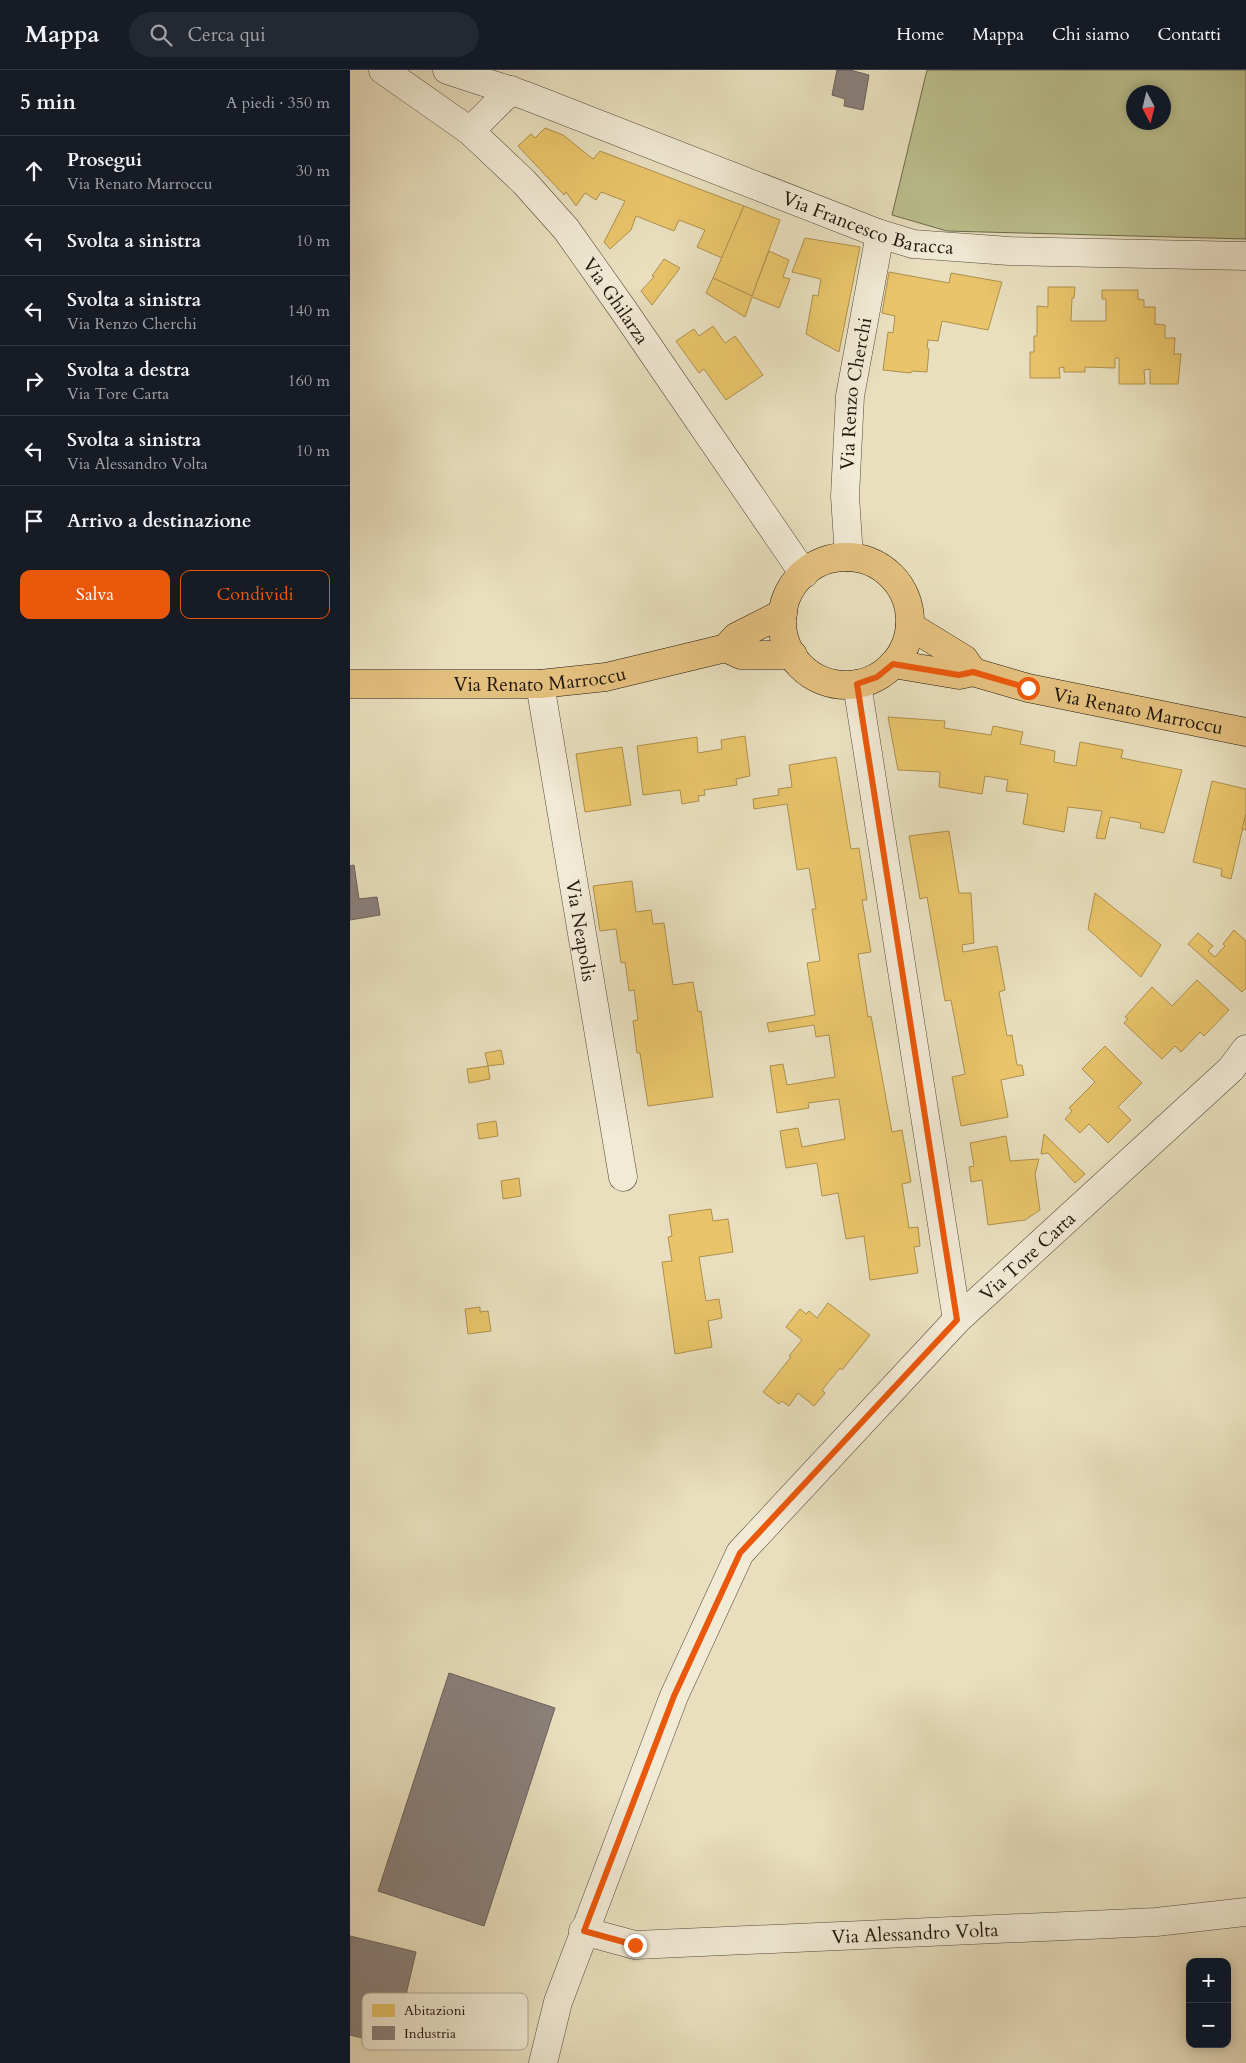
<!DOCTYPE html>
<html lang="it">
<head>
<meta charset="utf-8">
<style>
	body { margin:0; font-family:Cardo,serif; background:#242831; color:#f1f3f6 }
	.controls { position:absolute; right:15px; bottom:15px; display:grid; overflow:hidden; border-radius:10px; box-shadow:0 2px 12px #0003 }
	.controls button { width:45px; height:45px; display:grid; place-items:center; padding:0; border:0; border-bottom:1px solid #363941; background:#171b24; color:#f1f3f6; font:25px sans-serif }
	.compass { position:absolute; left:776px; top:15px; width:45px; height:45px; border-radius:50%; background:#171b24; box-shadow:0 2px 12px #0003; rotate:173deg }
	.stop { position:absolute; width:15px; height:15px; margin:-11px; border:4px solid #ea580c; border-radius:50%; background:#fff }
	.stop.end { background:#ea580c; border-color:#fff; box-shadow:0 1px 5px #0008 }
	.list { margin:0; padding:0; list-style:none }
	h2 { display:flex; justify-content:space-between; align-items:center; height:65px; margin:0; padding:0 20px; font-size:21px }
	h2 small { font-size:16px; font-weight:400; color:#9ea1a6 }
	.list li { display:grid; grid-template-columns:32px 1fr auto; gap:15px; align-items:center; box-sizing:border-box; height:70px; padding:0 20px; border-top:1px solid #363941 }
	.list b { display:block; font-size:19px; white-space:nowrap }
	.list p { margin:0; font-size:16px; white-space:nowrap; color:#9ea1a6 }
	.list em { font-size:16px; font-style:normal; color:#9ea1a6 }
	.actions { display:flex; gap:10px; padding:15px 20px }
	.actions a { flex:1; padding:11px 0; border:1px solid #ea580c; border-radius:10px; text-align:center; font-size:18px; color:#ea580c }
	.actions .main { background:#ea580c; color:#fff }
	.icon { flex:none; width:28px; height:28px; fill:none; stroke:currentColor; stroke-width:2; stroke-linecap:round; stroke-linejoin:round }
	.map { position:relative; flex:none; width:896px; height:1993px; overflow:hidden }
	header { display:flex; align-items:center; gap:30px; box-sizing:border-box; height:70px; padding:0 25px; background:#171b24; border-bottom:1px solid #363941 }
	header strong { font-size:24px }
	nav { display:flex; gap:28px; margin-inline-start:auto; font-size:18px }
	.search { width:350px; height:45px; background:#242831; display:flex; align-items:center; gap:12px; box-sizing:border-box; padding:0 18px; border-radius:28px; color:#9ea1a6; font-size:19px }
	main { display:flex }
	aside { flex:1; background:#171b24 }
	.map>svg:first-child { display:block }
</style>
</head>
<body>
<header>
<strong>Mappa</strong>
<div class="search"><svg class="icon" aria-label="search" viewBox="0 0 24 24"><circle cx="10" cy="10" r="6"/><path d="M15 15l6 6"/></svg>Cerca qui</div>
<nav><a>Home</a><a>Mappa</a><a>Chi siamo</a><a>Contatti</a></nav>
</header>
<main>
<aside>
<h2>5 min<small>A piedi · 350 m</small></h2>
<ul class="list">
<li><svg class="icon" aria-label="ahead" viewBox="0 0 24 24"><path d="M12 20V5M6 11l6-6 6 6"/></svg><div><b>Prosegui</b><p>Via Renato Marroccu</p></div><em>30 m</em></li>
<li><svg class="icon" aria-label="left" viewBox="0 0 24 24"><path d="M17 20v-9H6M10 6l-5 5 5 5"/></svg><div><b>Svolta a sinistra</b></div><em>10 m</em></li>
<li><svg class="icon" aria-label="left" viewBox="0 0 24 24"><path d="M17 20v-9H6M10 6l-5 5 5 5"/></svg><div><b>Svolta a sinistra</b><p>Via Renzo Cherchi</p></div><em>140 m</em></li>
<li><svg class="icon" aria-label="right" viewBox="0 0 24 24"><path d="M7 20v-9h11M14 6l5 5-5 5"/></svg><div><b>Svolta a destra</b><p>Via Tore Carta</p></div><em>160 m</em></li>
<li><svg class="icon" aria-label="left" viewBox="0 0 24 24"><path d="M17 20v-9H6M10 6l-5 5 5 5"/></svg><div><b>Svolta a sinistra</b><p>Via Alessandro Volta</p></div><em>10 m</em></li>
<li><svg class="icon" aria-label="arrive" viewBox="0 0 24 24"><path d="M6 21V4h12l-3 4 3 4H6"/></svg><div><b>Arrivo a destinazione</b></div></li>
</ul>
<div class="actions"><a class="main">Salva</a><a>Condividi</a></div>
</aside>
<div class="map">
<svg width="896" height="1993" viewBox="0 0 896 1993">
	<rect width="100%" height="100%" fill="#e9dfbe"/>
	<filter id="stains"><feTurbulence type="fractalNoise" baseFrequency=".004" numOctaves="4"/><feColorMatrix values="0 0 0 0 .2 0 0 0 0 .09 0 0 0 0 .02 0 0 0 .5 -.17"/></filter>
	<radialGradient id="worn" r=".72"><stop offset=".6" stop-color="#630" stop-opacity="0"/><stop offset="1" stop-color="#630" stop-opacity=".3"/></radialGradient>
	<path fill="#bbc08e" stroke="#6c6a4c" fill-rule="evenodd" d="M 577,0 L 896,0 L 896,169 L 597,161 L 542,145 ZM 784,22 L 814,22 L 814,52 L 784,52 Z"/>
	<g fill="#e9c46a" stroke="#ac904d">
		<path d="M 195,58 L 213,65 L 243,89 L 250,81 L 394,136 L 372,188 L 347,177 L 355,160 L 329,150 L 324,161 L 286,146 L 281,160 L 260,179 L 254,172 L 275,131 L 251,122 L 246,130 L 235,123 L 226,136 L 216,122 L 214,125 L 168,76 L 181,64 L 185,68 Z"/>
		<path d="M 394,136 L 430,150 L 402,226 L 363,208 Z"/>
		<path d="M 455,168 L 510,177 L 489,282 L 456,264 L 463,225 L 468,226 L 471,209 L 442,202 Z"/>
		<path d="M 419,181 L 439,190 L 433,207 L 440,209 L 429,238 L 402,227 L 395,247 L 356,223 L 363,208 L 402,226 Z"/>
		<path d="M 314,189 L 330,198 L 302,235 L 291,221 L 304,207 L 302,206 Z"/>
		<path d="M 539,202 L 599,213 L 601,203 L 652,212 L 638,260 L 592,251 L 588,271 L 578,270 L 577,278 L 579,279 L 577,302 L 562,301 L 561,303 L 533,300 L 538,262 L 543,263 L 545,246 L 532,243 Z"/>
		<path d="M 698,217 L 725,217 L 724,228 L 722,228 L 721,251 L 756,251 L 756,229 L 752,229 L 752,220 L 788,220 L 788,229 L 794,230 L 794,237 L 805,237 L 805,254 L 815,255 L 815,268 L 825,268 L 824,284 L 831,284 L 828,314 L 800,314 L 800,299 L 794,300 L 795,314 L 769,314 L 769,288 L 765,288 L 765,298 L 735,297 L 735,302 L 714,302 L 714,297 L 709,298 L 710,308 L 680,308 L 680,282 L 684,282 L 684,266 L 687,266 L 687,236 L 698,237 Z"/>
		<path d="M 363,256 L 375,273 L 385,266 L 413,305 L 376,330 L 354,299 L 349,303 L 326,271 L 344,259 L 349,266 Z"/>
		<path d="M 538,647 L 595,651 L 594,658 L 641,665 L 643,656 L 673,662 L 670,674 L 705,681 L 704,692 L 726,696 L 730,672 L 773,680 L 771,688 L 832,700 L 814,763 L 790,758 L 791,753 L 760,747 L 755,769 L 746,768 L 752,741 L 718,737 L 714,762 L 673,754 L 678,724 L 656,721 L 658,710 L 635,706 L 632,724 L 589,717 L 590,702 L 548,700 Z"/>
		<path d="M 395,666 L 400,706 L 386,709 L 387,715 L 354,720 L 355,725 L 348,726 L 349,731 L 332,734 L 330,720 L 293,725 L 287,676 L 347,667 L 348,683 L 372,679 L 371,670 Z"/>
		<path d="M 272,677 L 281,735 L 235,742 L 226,684 Z"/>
		<path d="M 486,687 L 501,779 L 509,778 L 517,830 L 512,830 L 521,882 L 508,884 L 518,947 L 521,946 L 542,1062 L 552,1060 L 561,1112 L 552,1114 L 559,1158 L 568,1157 L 570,1176 L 564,1177 L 568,1203 L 520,1210 L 514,1166 L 496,1169 L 488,1123 L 472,1126 L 467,1093 L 436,1098 L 430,1061 L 448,1058 L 452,1077 L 495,1069 L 489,1029 L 458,1033 L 459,1038 L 427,1043 L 420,996 L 433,994 L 437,1015 L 485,1007 L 479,965 L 466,967 L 464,955 L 419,962 L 417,953 L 465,945 L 457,893 L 470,891 L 462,839 L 466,839 L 459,798 L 447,800 L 437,734 L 404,739 L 403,729 L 429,725 L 428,719 L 442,717 L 439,695 Z"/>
		<path d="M 862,711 L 896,719 L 896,744 L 881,809 L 871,806 L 872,799 L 843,792 Z"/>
		<path d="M 896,744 L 896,760 L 892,759 Z"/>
		<path d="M 599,761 L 609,823 L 621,823 L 624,873 L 612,875 L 613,882 L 647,876 L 655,920 L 649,922 L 657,966 L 662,965 L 667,995 L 672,995 L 674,1005 L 651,1010 L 658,1047 L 611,1056 L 602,1007 L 615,1004 L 601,930 L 595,931 L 577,827 L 570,829 L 559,766 Z"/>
		<path d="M 282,811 L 286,842 L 301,840 L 303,854 L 314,853 L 323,915 L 343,912 L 348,942 L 351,941 L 363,1027 L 298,1036 L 290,983 L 287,983 L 283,951 L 288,950 L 284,920 L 279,921 L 275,892 L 271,893 L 266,859 L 250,861 L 243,816 Z"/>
		<path d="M 745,823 L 811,875 L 791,907 L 738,859 Z"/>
		<path d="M 884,860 L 896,871 L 896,918 L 892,922 L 838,874 L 848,863 L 863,876 L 858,881 L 865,887 L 875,876 L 873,874 Z"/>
		<path d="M 847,910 L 879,940 L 854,966 L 850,962 L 831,982 L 825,976 L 812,989 L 774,953 L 778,949 L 775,947 L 802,917 L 822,936 Z"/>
		<path d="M 755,976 L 792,1013 L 768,1037 L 781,1050 L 758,1073 L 739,1054 L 730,1063 L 715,1049 L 722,1041 L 719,1038 L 745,1012 L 732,999 Z"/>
		<path d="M 151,980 L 154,994 L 138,996 L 135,983 Z"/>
		<path d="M 138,996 L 140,1009 L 119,1013 L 117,999 Z"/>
		<path d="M 146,1051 L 148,1066 L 129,1069 L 127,1054 Z"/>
		<path d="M 694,1064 L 735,1104 L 725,1113 L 698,1083 L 691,1084 Z"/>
		<path d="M 656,1066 L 660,1091 L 689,1089 L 685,1104 L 690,1140 L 675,1150 L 638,1155 L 632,1110 L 621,1112 L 619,1097 L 624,1096 L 620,1073 Z"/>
		<path d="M 169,1108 L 171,1126 L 153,1129 L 151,1111 Z"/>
		<path d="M 361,1139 L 363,1151 L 378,1149 L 383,1182 L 349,1187 L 356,1231 L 369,1229 L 372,1248 L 358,1251 L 362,1277 L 325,1284 L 312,1192 L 322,1191 L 318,1167 L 322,1166 L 319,1145 Z"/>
		<path d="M 478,1233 L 520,1265 L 492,1300 L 490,1298 L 472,1320 L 475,1323 L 464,1336 L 448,1323 L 439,1336 L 432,1331 L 429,1334 L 413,1322 L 441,1287 L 439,1286 L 452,1270 L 436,1257 L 450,1239 L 456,1244 L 459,1241 L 467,1248 Z"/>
		<path d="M 130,1237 L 130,1242 L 138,1241 L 141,1261 L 118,1264 L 115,1239 Z"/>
	</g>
	<g fill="#8a817c" stroke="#6a615a">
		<path d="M 487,0 L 500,0 L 519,5 L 513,40 L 494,36 L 495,29 L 482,25 Z"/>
		<path d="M 4,795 L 9,829 L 27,827 L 30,845 L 0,850 L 0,796 Z"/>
		<path d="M 99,1603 L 205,1638 L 134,1856 L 28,1821 Z"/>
		<path d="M 0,1866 L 66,1882 L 44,1976 L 0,1965 Z"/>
	</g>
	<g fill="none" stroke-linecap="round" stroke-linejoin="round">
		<defs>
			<g id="minor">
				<path id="s1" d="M 33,0 L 120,61 L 174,112 L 216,159 L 272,238 L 454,504"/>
				<path id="s2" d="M 97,0 L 174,25 L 530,164 L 563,174 L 659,181 L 896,186"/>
				<path d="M 120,61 L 161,20"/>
				<path id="s3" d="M 499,487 L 495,426 L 500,326 L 530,164"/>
				<path id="s4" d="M 190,614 L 273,1107"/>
				<path d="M 507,614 L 607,1250"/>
				<path id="s5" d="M 233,1861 L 285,1875 L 806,1852 L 896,1842"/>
				<path id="s6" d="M 193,1993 L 208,1932 L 324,1626 L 390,1483 L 607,1250 L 881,999 L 896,979"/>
			</g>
			<g id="major">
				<circle cx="496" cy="551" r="64"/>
				<path d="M 560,556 L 614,589 L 623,602"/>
				<path d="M 376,578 L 391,585 L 443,585"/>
				<path id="s7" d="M 543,594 L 609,605 L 623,602 L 678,618 L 896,662"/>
				<path id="s8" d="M 0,614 L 190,614 L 256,607 L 376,578 L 386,567 L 433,543"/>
			</g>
		</defs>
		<use href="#minor" stroke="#514837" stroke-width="29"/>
		<use href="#major" stroke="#1e150a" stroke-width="29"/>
		<use href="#minor" stroke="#f1ead5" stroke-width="28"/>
		<use href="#major" stroke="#e4c07f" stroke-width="28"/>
	</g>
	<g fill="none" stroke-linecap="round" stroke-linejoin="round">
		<path stroke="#ea580c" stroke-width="6" d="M 285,1875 L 234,1861 L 324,1626 L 390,1483 L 607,1250 L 507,614 L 527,607 L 543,594 L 609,605 L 623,602 L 678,618"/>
	</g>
	<g text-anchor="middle" stroke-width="5" stroke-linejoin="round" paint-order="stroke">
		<g font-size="19" fill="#1e150a" stroke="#f1ead5">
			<text dy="7" stroke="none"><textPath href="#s2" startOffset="449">Via Francesco Baracca</textPath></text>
			<text dy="7" stroke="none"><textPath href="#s1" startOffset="331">Via Ghilarza</textPath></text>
			<text dy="7" stroke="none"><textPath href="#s3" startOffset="164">Via Renzo Cherchi</textPath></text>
			<text dy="7" stroke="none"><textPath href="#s8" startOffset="190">Via Renato Marroccu</textPath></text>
			<text dy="7" stroke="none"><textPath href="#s7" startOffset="251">Via Renato Marroccu</textPath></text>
			<text dy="7" stroke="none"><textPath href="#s4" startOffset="250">Via Neapolis</textPath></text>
			<text dy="7" stroke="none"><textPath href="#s6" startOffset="961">Via Tore Carta</textPath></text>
			<text dy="7" stroke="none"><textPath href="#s5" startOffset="334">Via Alessandro Volta</textPath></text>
		</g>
	</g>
	<rect x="12" y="1923" width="166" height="57" rx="8" fill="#f1ead5" stroke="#b2aa98" stroke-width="1"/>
	<rect x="22" y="1934" width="23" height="13" fill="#e9c46a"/>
	<rect x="22" y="1956" width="23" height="14" fill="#8a817c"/>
	<g font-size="14" fill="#1e150a">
		<text x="54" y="1945">Abitazioni</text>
		<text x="54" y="1968">Industria</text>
	</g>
	<rect width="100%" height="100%" filter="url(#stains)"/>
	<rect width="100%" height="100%" fill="url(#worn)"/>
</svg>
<div class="controls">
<button>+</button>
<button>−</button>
</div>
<svg class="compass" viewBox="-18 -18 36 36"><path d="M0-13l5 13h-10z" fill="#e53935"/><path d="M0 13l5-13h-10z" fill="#9ea1a6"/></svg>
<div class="stop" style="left:678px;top:618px"></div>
<div class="stop end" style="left:285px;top:1875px"></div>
</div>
</main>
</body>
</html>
